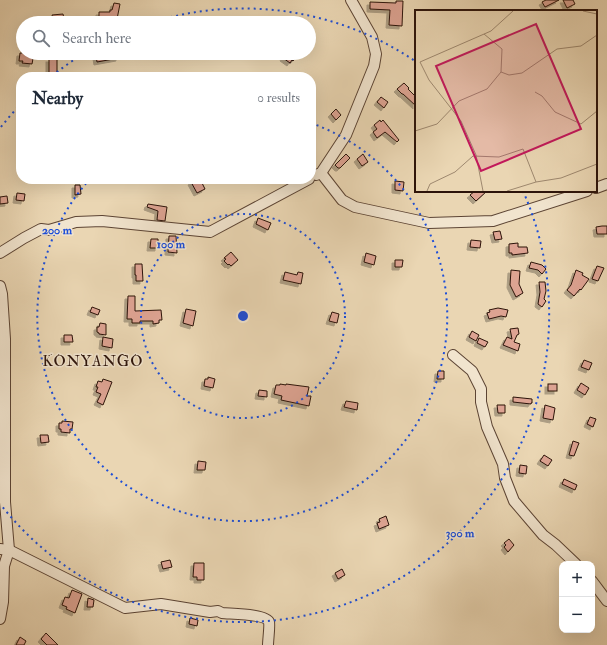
<!DOCTYPE html>
<html lang="en">
<head>
<meta charset="utf-8">
<style>
	body { margin:0; font-family:"IM FELL Double Pica",serif; background:#f2f2f3; color:#1f2937 }
	.controls { position:absolute; right:12px; bottom:12px; display:grid; overflow:hidden; border-radius:8px; box-shadow:0 4px 16px #0002 }
	.controls button { width:36px; height:36px; display:grid; place-items:center; padding:0; border:0; border-bottom:1px solid #e0e1e3; background:#fff; color:#1f2937; font:20px sans-serif }
	.list { margin:0; padding:0; list-style:none }
	h2 { display:flex; justify-content:space-between; align-items:center; height:52px; margin:0; padding:0 16px; font-size:17px }
	h2 small { font-size:13px; font-weight:400; color:#747a83 }
	.icon { flex:none; width:22px; height:22px; fill:none; stroke:currentColor; stroke-width:2; stroke-linecap:round; stroke-linejoin:round }
	.map { position:relative; flex:none; width:607px; height:645px; overflow:hidden }
	.search { position:absolute; background:#fff; box-shadow:0 4px 16px #0002; left:16px; top:16px; width:300px; height:44px; display:flex; align-items:center; gap:10px; box-sizing:border-box; padding:0 14px; border-radius:22px; color:#747a83; font-size:15px }
	.panel { position:absolute; background:#fff; box-shadow:0 4px 16px #0002; left:16px; top:72px; width:300px; height:112px; border-radius:16px }
	.map>svg:first-child { display:block }
</style>
</head>
<body>
<div class="map">
<svg width="607" height="645" viewBox="0 0 607 645">
	<defs>
		<filter id="shadow"><feDropShadow dx="-3" dy="3" stdDeviation="0" flood-color="#0004"/></filter>
	</defs>
	<rect width="100%" height="100%" fill="#ead6b3"/>
	<filter id="stains"><feTurbulence type="fractalNoise" baseFrequency=".005" numOctaves="4"/><feColorMatrix values="0 0 0 0 .2 0 0 0 0 .09 0 0 0 0 .02 0 0 0 .5 -.17"/></filter>
	<radialGradient id="worn" r=".72"><stop offset=".6" stop-color="#630" stop-opacity="0"/><stop offset="1" stop-color="#630" stop-opacity=".3"/></radialGradient>
	<g fill="#dda392" stroke="#2c130a" filter="url(#shadow)">
		<path d="M 546,0 L 559,0 L 545,7 L 542,2 Z"/>
		<path d="M 563,0 L 573,0 L 575,4 L 567,8 Z"/>
		<path d="M 396,1 L 403,1 L 402,26 L 389,25 L 390,10 L 370,9 L 370,2 L 396,3 Z"/>
		<path d="M 114,3 L 120,4 L 117,19 L 109,18 L 110,17 L 99,17 L 99,12 L 110,12 L 110,10 L 112,10 Z"/>
		<path d="M 63,14 L 65,23 L 54,23 L 52,15 Z"/>
		<path d="M 20,53 L 34,53 L 32,64 L 22,63 L 23,61 L 19,61 Z"/>
		<path d="M 113,53 L 118,53 L 119,58 L 97,62 L 96,56 Z"/>
		<path d="M 286,53 L 295,53 L 298,55 L 293,61 L 292,60 L 290,63 L 283,58 Z"/>
		<rect x="49" y="59" width="8" height="15"/>
		<path d="M 404,83 L 409,88 L 408,89 L 416,97 L 416,106 L 403,94 L 402,94 L 397,89 Z"/>
		<path d="M 381,97 L 388,102 L 384,108 L 377,102 Z"/>
		<path d="M 336,109 L 341,115 L 336,120 L 331,114 Z"/>
		<path d="M 380,120 L 381,122 L 383,120 L 399,140 L 397,142 L 385,132 L 377,138 L 373,132 L 377,129 L 374,125 Z"/>
		<path d="M 346,154 L 350,158 L 340,168 L 338,168 L 335,165 Z"/>
		<path d="M 363,154 L 368,162 L 362,166 L 357,159 Z"/>
		<path d="M 197,179 L 200,179 L 205,189 L 197,193 L 191,182 Z"/>
		<path d="M 395,181 L 404,182 L 403,191 L 395,190 Z"/>
		<path d="M 75,185 L 80,185 L 81,194 L 75,195 Z"/>
		<path d="M 475,191 L 487,191 L 476,201 L 470,195 Z"/>
		<path d="M 17,193 L 25,194 L 24,201 L 16,200 Z"/>
		<path d="M 7,196 L 8,203 L 0,204 L 0,197 Z"/>
		<path d="M 148,204 L 167,207 L 165,221 L 157,220 L 158,211 L 147,207 Z"/>
		<path d="M 258,218 L 271,223 L 268,230 L 256,224 Z"/>
		<path d="M 602,226 L 607,226 L 607,234 L 597,234 L 596,227 Z"/>
		<path d="M 500,231 L 502,239 L 495,240 L 493,232 Z"/>
		<path d="M 169,236 L 176,236 L 177,253 L 168,252 Z"/>
		<path d="M 151,239 L 158,239 L 158,248 L 150,248 Z"/>
		<path d="M 471,240 L 481,241 L 480,248 L 470,247 Z"/>
		<path d="M 518,243 L 518,247 L 527,247 L 528,253 L 512,255 L 512,253 L 509,253 L 509,244 Z"/>
		<path d="M 231,252 L 238,260 L 231,266 L 229,264 L 228,265 L 224,261 L 226,259 L 224,258 Z"/>
		<path d="M 366,253 L 376,256 L 374,265 L 364,262 Z"/>
		<path d="M 395,260 L 403,260 L 402,267 L 395,267 Z"/>
		<path d="M 531,262 L 542,265 L 546,269 L 542,274 L 538,270 L 529,268 Z"/>
		<path d="M 135,264 L 142,264 L 143,281 L 136,281 L 136,275 L 135,275 Z"/>
		<path d="M 597,266 L 604,268 L 598,281 L 592,279 Z"/>
		<path d="M 511,270 L 520,271 L 519,284 L 523,293 L 516,297 L 510,285 Z"/>
		<path d="M 576,270 L 583,273 L 582,275 L 589,279 L 581,290 L 580,289 L 574,296 L 567,290 L 571,285 Z"/>
		<path d="M 285,272 L 297,275 L 298,272 L 303,273 L 301,284 L 283,280 Z"/>
		<path d="M 539,282 L 545,282 L 546,291 L 544,299 L 546,301 L 542,307 L 538,304 L 540,292 Z"/>
		<path d="M 128,296 L 135,296 L 135,311 L 161,310 L 162,320 L 159,320 L 159,323 L 153,324 L 153,321 L 140,321 L 140,323 L 132,323 L 132,319 L 127,319 Z"/>
		<path d="M 92,307 L 100,310 L 98,315 L 90,312 Z"/>
		<path d="M 498,308 L 508,310 L 506,317 L 501,316 L 489,319 L 487,313 L 490,312 L 489,310 Z"/>
		<path d="M 186,309 L 196,311 L 193,326 L 183,323 Z"/>
		<path d="M 332,312 L 339,314 L 337,323 L 329,321 Z"/>
		<path d="M 100,323 L 106,324 L 106,335 L 99,334 L 99,333 L 97,332 L 97,327 L 99,327 Z"/>
		<path d="M 518,328 L 519,334 L 517,335 L 514,342 L 520,344 L 518,351 L 503,345 L 507,337 L 512,339 L 510,329 Z"/>
		<path d="M 472,331 L 479,335 L 476,341 L 469,337 Z"/>
		<path d="M 64,335 L 72,335 L 73,342 L 64,342 Z"/>
		<path d="M 103,337 L 113,339 L 112,348 L 102,346 Z"/>
		<path d="M 479,338 L 488,342 L 485,347 L 477,343 Z"/>
		<path d="M 584,360 L 592,363 L 589,370 L 581,367 Z"/>
		<path d="M 438,371 L 444,371 L 444,379 L 437,379 Z"/>
		<path d="M 208,377 L 215,379 L 213,388 L 204,386 L 205,379 L 208,379 Z"/>
		<path d="M 103,379 L 112,382 L 103,405 L 97,402 L 101,394 L 96,392 L 98,387 L 96,387 L 98,381 L 102,382 Z"/>
		<path d="M 581,383 L 589,388 L 585,395 L 577,390 Z"/>
		<path d="M 280,384 L 286,385 L 286,384 L 309,387 L 307,396 L 311,396 L 309,406 L 281,400 L 282,396 L 274,394 L 276,385 L 280,385 Z"/>
		<rect x="548" y="384" width="9" height="7"/>
		<path d="M 259,390 L 267,391 L 267,397 L 258,396 Z"/>
		<path d="M 513,397 L 532,399 L 532,403 L 531,403 L 531,404 L 513,402 Z"/>
		<path d="M 346,401 L 358,403 L 357,410 L 344,407 Z"/>
		<path d="M 497,405 L 505,405 L 505,413 L 498,413 Z"/>
		<path d="M 545,405 L 555,408 L 553,420 L 543,418 Z"/>
		<path d="M 590,417 L 596,419 L 593,427 L 587,424 Z"/>
		<path d="M 62,421 L 73,422 L 72,429 L 70,429 L 70,433 L 61,432 L 61,429 L 59,429 L 59,423 L 62,423 Z"/>
		<path d="M 40,435 L 48,435 L 49,442 L 41,443 Z"/>
		<path d="M 573,441 L 579,443 L 574,456 L 569,455 Z"/>
		<path d="M 544,455 L 552,460 L 548,466 L 540,461 Z"/>
		<path d="M 198,461 L 206,462 L 205,470 L 197,470 Z"/>
		<path d="M 520,465 L 527,466 L 526,474 L 519,473 Z"/>
		<path d="M 564,479 L 577,485 L 575,490 L 562,484 Z"/>
		<path d="M 386,516 L 389,525 L 379,529 L 377,523 L 380,522 L 379,519 Z"/>
		<path d="M 509,539 L 514,545 L 508,552 L 504,547 L 506,545 L 504,543 Z"/>
		<path d="M 170,560 L 172,567 L 163,569 L 161,562 Z"/>
		<path d="M 194,563 L 204,563 L 204,580 L 197,580 L 197,577 L 193,577 Z"/>
		<path d="M 342,569 L 345,575 L 338,579 L 335,573 Z"/>
		<path d="M 72,590 L 82,594 L 75,613 L 66,609 L 67,607 L 62,605 L 65,597 L 69,598 Z"/>
		<path d="M 88,598 L 94,600 L 93,607 L 87,607 Z"/>
		<path d="M 190,618 L 198,620 L 197,626 L 189,624 Z"/>
		<path d="M 46,633 L 58,645 L 47,645 L 41,639 Z"/>
		<path d="M 20,637 L 26,641 L 24,645 L 16,645 Z"/>
	</g>
	<g fill="none" stroke-linecap="round" stroke-linejoin="round">
		<defs>
			<g id="minor">
				<path d="M 321,173 L 342,200 L 355,207 L 429,223 L 493,221 L 587,191"/>
				<path d="M 316,175 L 321,173 L 346,135 L 374,66 L 376,54 L 372,37 L 351,0"/>
				<path d="M 596,188 L 607,184"/>
				<path d="M 0,253 L 24,238 L 41,229 L 49,230 L 76,222 L 102,221 L 210,232 L 309,179"/>
				<path d="M 0,286 L 2,294 L 5,339 L 5,502 L 9,550 L 4,566 L 3,602 L 0,619"/>
				<path d="M 453,355 L 472,371 L 481,389 L 481,402 L 487,427 L 503,464 L 505,478 L 514,501 L 543,535 L 556,545 L 576,564"/>
				<path d="M 0,549 L 9,550 L 125,608 L 161,604 L 210,612 L 218,611 L 222,613 C 231,614 266,614 269,622 C 270,626 268,640 268,645"/>
				<path d="M 592,581 L 607,601"/>
			</g>
		</defs>
		<use href="#minor" stroke="#5c4434" stroke-width="12"/>
		<use href="#minor" stroke="#f1e4ce" stroke-width="10"/>
	</g>
	<g fill="none" stroke="#1d4ed8" stroke-width="2" stroke-dasharray="2 4">
		<circle cx="243" cy="316" r="102"/>
		<path d="M311 123A205 205 0 1 1 89 180"/>
		<path d="M1 127A307 307 0 0 1 20 105M52 76A307 307 0 0 1 83 54M153 22A307 307 0 0 1 415 61M523 191A307 307 0 0 1 1 505"/>
	</g>
	<g text-anchor="middle" stroke-width="3" stroke-linejoin="round" paint-order="stroke">
		<g font-size="15" letter-spacing="1" fill="#2c130a" stroke="#f1e4ce">
			<text x="93" y="366">KONYANGO</text>
		</g>
	</g>
	<g transform="translate(415 10)">
		<rect width="182" height="182" fill="#ead6b3"/>
		<path fill="none" stroke="#9e886f" stroke-width="1" d="M 168,1 L 182,4M 86,62 L 94,65 L 107,63 L 142,39 L 166,36 L 182,25M 120,82 L 127,86 L 140,102 L 166,114 L 182,101M 0,121 L 22,114 L 44,91 L 72,79 L 86,62 L 87,39 L 69,24M 12,181 L 15,174 L 40,162 L 58,146 L 84,147 L 108,139 L 121,172M 68,181 L 61,145 L 46,111 L 14,70 L 5,52 L 76,21 L 98,1M 92,181 L 121,172 L 146,168 L 182,154"/>
		<path fill="#c2185b" fill-opacity="0.15" stroke="#c2185b" stroke-width="2" d="M 121,14 L 166,119 L 66,161 L 21,56 Z"/>
		<rect width="182" height="182" fill="none" stroke="#2c130a" stroke-width="2"/>
	</g>
	<circle cx="243" cy="316" r="6" fill="#1d4ed8" stroke="#f1e4ce" stroke-width="2"/>
	<g font-size="12" text-anchor="middle" font-weight="bold" fill="#1d4ed8" stroke="#f1e4ce" stroke-width="3" stroke-linejoin="round" paint-order="stroke">
		<text x="57" y="234">200 m</text>
		<text x="171" y="248">100 m</text>
		<text x="460" y="537">300 m</text>
	</g>
	<rect width="100%" height="100%" filter="url(#stains)"/>
	<rect width="100%" height="100%" fill="url(#worn)"/>
</svg>
<div class="controls">
<button>+</button>
<button>−</button>
</div>
<div class="search"><svg class="icon" aria-label="search" viewBox="0 0 24 24"><circle cx="10" cy="10" r="6"/><path d="M15 15l6 6"/></svg>Search here</div>
<section class="panel">
<h2>Nearby<small>0 results</small></h2>
<ul class="list">
</ul>
</section>
</div>
</body>
</html>
